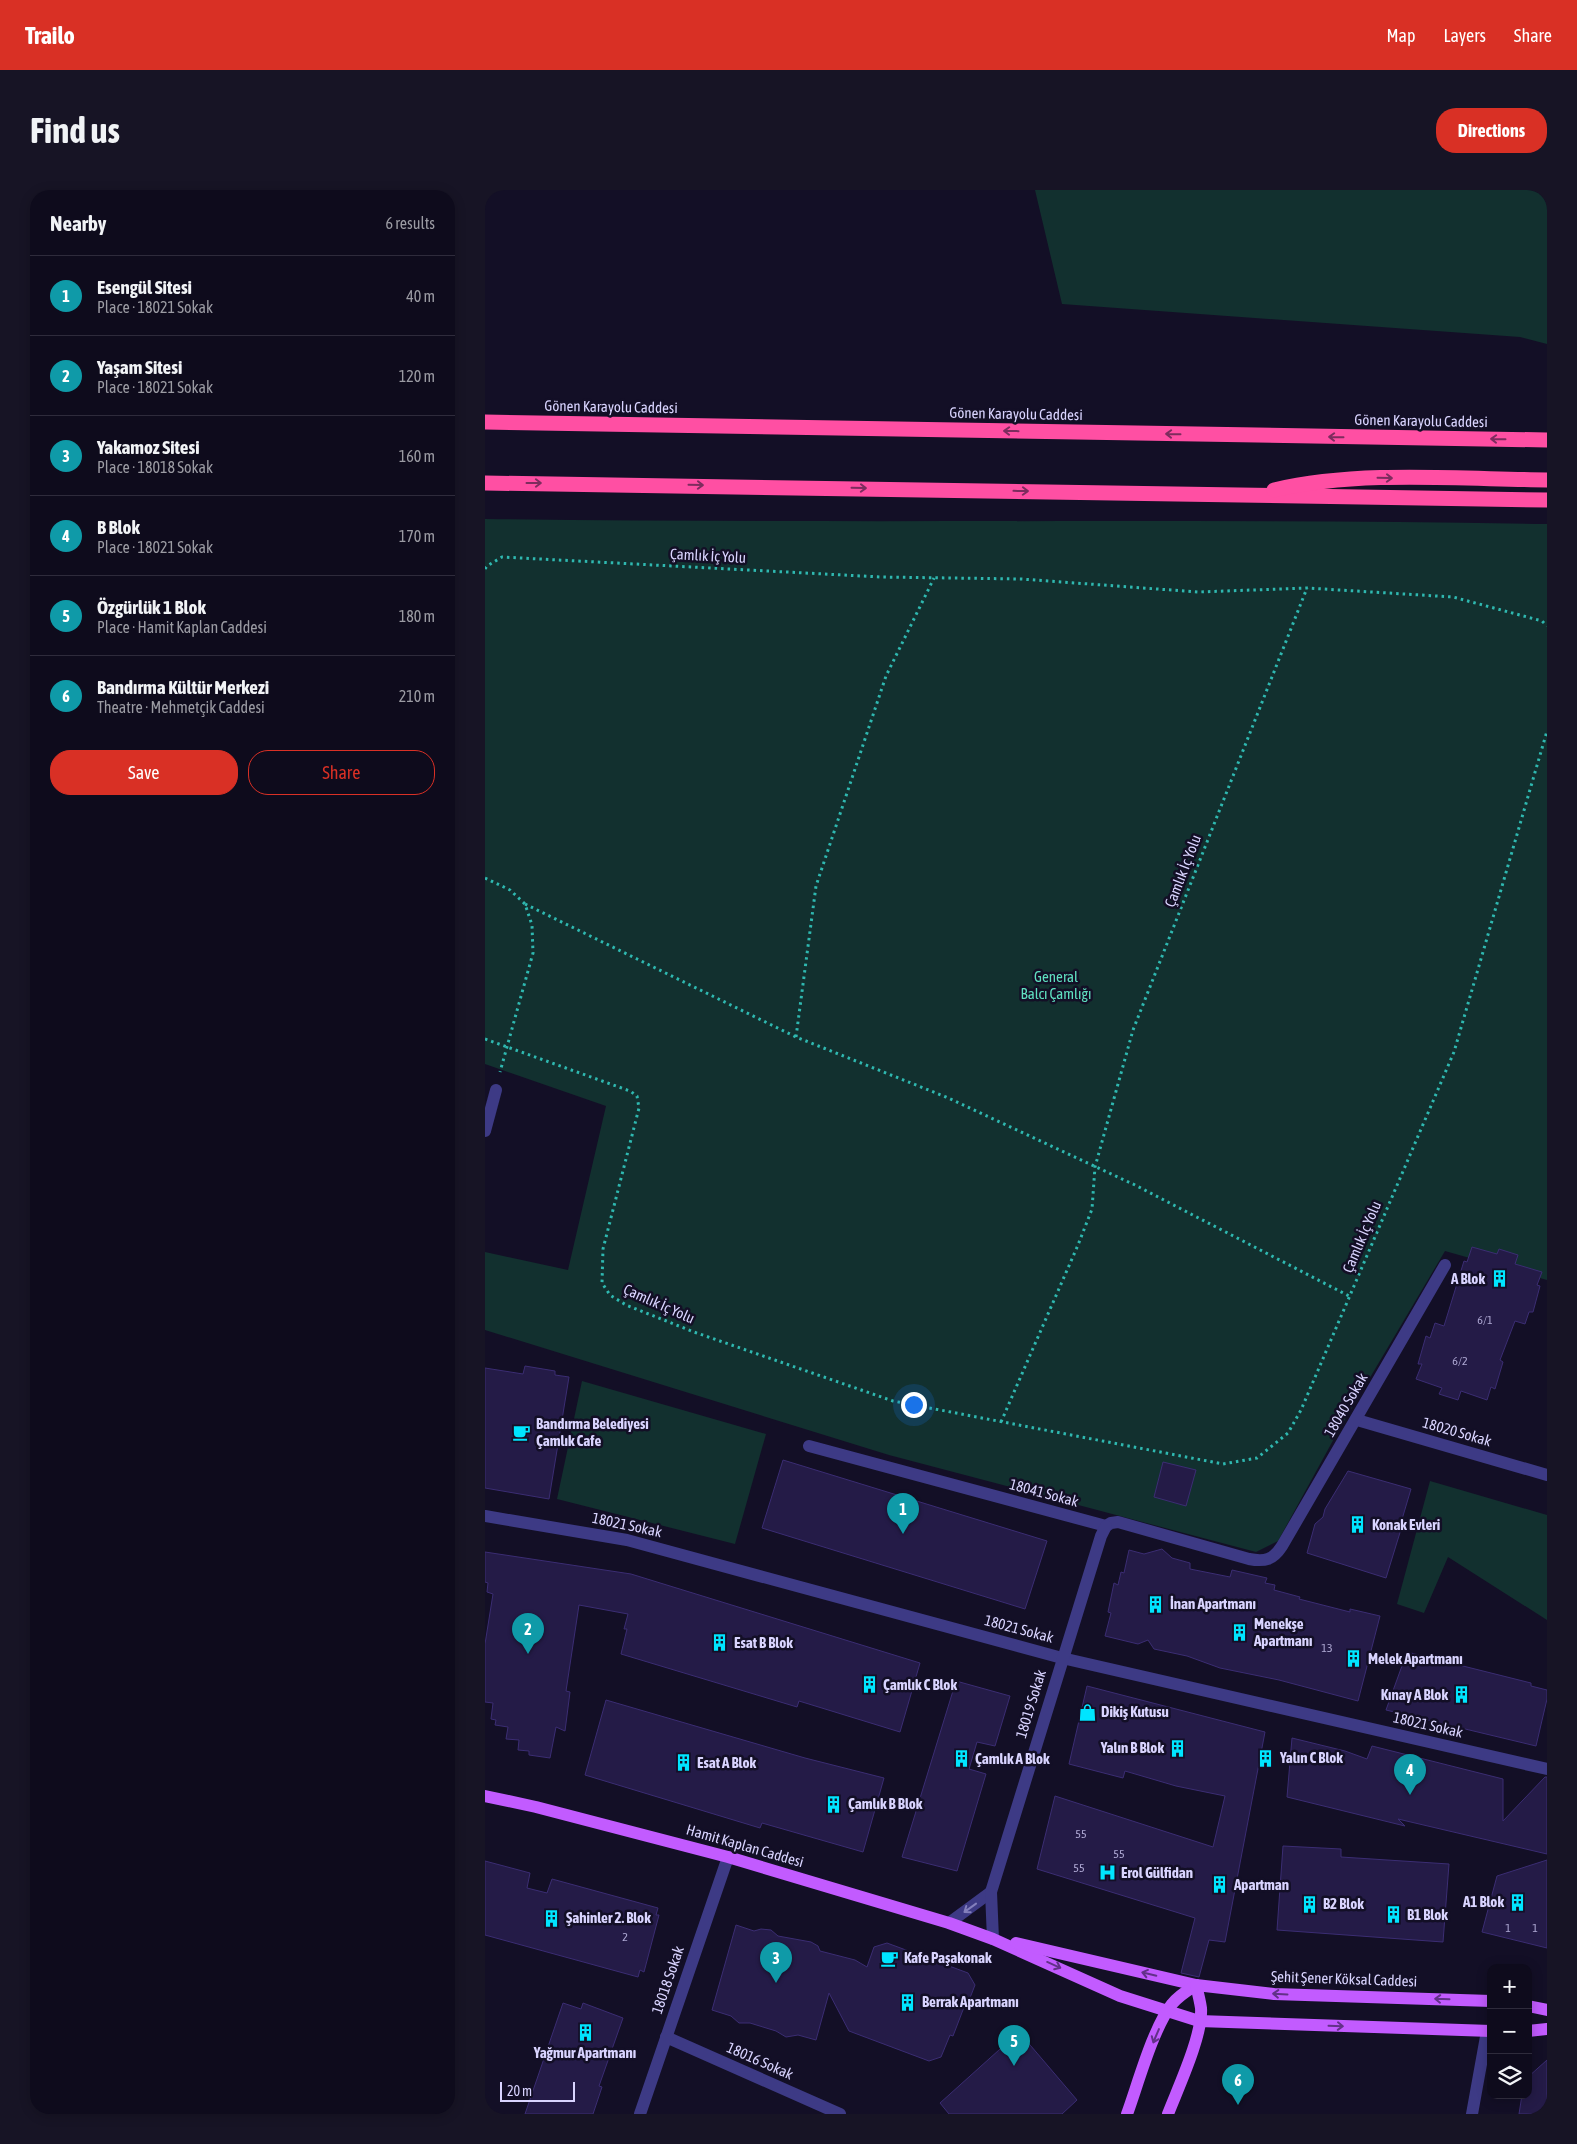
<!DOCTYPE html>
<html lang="en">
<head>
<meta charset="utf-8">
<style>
	body { margin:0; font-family:"Asap Condensed",sans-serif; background:#171425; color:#f1f3f6 }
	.controls { position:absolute; right:15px; bottom:15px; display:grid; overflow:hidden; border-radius:10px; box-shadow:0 2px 12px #0003 }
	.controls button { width:45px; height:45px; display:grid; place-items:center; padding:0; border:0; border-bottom:1px solid #2e2b3b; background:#0e0b1c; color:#f1f3f6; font:25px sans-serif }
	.scale { position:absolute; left:15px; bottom:12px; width:75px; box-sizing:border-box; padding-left:5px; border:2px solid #d9d4ff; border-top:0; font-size:14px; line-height:18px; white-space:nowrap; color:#d9d4ff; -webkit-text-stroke:4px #130f26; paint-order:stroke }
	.you { position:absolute; left:428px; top:1214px; width:18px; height:18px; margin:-12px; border:4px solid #fff; border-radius:50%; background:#1a73e8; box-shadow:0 0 0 8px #1a73e833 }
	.badge { display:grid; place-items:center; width:32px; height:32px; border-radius:50%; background:#d93025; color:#fff; font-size:16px; font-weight:700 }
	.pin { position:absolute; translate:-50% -41px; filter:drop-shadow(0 1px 2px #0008) }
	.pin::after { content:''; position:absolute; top:26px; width:18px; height:15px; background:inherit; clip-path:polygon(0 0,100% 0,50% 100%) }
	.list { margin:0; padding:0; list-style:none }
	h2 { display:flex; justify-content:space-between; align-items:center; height:65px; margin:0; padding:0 20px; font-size:21px }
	h2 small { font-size:16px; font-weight:400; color:#9b9ba3 }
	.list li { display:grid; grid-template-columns:32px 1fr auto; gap:15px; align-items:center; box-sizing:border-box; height:80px; padding:0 20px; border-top:1px solid #2e2b3b }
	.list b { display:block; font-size:19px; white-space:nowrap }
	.list p { margin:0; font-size:16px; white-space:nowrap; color:#9b9ba3 }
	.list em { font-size:16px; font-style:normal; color:#9b9ba3 }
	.actions { display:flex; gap:10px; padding:15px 20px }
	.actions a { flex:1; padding:11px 0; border:1px solid #d93025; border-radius:20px; text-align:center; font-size:18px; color:#d93025 }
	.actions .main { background:#d93025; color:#fff }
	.icon { flex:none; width:28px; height:28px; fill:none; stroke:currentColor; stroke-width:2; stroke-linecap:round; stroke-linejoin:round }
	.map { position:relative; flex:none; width:1062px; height:1924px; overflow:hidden; border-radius:20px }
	header { display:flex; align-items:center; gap:30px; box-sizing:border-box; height:70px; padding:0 25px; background:#d93025; color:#fff }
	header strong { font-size:24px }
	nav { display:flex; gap:28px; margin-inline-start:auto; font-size:18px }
	.intro { display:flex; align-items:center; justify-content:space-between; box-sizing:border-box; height:120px; padding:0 30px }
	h1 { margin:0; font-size:35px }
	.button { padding:12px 22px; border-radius:20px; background:#d93025; color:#fff; font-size:18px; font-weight:700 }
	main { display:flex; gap:30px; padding:0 30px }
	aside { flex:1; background:#0e0b1c; border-radius:20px; box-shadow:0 2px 12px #0003 }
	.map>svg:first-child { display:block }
</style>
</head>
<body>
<header>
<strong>Trailo</strong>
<nav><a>Map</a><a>Layers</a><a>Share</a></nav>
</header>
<div class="intro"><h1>Find us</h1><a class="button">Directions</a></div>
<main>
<aside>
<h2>Nearby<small>6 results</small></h2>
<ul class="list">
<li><span class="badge" style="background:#0f9aa8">1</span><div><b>Esengül Sitesi</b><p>Place · 18021 Sokak</p></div><em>40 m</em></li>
<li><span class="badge" style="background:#0f9aa8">2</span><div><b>Yaşam Sitesi</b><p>Place · 18021 Sokak</p></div><em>120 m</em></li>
<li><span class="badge" style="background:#0f9aa8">3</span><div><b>Yakamoz Sitesi</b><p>Place · 18018 Sokak</p></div><em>160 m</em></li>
<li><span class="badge" style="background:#0f9aa8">4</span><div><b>B Blok</b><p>Place · 18021 Sokak</p></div><em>170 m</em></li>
<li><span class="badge" style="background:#0f9aa8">5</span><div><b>Özgürlük 1 Blok</b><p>Place · Hamit Kaplan Caddesi</p></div><em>180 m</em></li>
<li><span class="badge" style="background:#0f9aa8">6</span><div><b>Bandırma Kültür Merkezi</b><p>Theatre · Mehmetçik Caddesi</p></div><em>210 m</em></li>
</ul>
<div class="actions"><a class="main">Save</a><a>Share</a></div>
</aside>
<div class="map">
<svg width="1062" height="1924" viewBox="0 0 1062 1924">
	<rect width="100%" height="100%" fill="#130f26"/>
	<g fill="#12302f">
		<path d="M 550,0 L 1062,0 L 1062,154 L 1035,147 L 577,114 Z"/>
		<path d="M 0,329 C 354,334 708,328 1062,334 L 1062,1090 L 960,1061 L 851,1245 L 793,1351 L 771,1362 L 404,1265 L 0,1140 L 0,1062 L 83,1080 L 121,916 L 0,874 Z"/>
		<path d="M 97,1191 L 281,1244 L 250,1354 L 72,1309 Z"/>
		<path d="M 945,1291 L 1062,1325 L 1062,1430 L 963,1367 L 939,1423 L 912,1414 Z"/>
	</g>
	<g fill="#241b47" stroke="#3b2d73">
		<path d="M 987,1057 L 1012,1064 L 1014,1059 L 1033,1065 L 1030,1074 L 1057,1082 L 1052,1095 L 1055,1096 L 1048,1122 L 1044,1122 L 1040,1134 L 1030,1131 L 1015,1170 L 1018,1172 L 1010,1199 L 1006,1197 L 1002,1210 L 976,1201 L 973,1210 L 954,1204 L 957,1198 L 931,1189 L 937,1174 L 933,1174 L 941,1146 L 945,1148 L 950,1133 L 959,1136 L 979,1071 L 982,1072 Z"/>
		<path d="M 40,1176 L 70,1181 L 70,1185 L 84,1187 L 64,1309 L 0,1298 L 0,1178 L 38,1184 Z"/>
		<path d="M 298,1270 L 562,1351 L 540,1419 L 277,1338 Z"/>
		<path d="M 678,1272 L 711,1280 L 701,1316 L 669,1307 Z"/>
		<path d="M 863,1281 L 926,1299 L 915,1336 L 917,1336 L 901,1388 L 822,1363 L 830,1334 L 838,1327 L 840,1319 Z"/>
		<path d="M 677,1359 L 687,1368 L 705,1373 L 705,1379 L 745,1387 L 747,1380 L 782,1388 L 780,1393 L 790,1395 L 789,1400 L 815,1407 L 814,1409 L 865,1422 L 865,1419 L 895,1426 L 873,1511 L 794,1490 L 735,1478 L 702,1466 L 669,1459 L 663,1450 L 653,1454 L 620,1446 L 626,1423 L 623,1422 L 629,1393 L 633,1395 L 636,1382 L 639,1383 L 644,1360 L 659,1364 Z"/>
		<path d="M 0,1362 L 146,1384 L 435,1473 L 415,1542 L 314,1511 L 312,1517 L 136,1464 L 142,1439 L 139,1439 L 143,1424 L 94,1415 L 81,1501 L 85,1502 L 80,1541 L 71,1537 L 65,1568 L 44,1565 L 44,1561 L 33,1560 L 34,1550 L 21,1549 L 23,1537 L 10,1535 L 11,1530 L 6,1529 L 8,1513 L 0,1512 L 0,1454 L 8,1404 L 2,1402 L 3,1393 L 0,1392 Z"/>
		<path d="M 922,1462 L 1046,1493 L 1046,1496 L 1062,1500 L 1062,1509 L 1051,1556 L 901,1520 Z"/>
		<path d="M 471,1491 L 525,1506 L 510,1556 L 492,1552 L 484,1579 L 501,1584 L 472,1681 L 417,1667 Z"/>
		<path d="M 602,1496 L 780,1542 L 740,1752 L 724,1750 L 714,1787 L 696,1783 L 710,1728 L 552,1679 L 570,1606 L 728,1657 L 740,1606 L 691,1596 L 640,1581 L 638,1588 L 584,1574 Z"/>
		<path d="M 121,1510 L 320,1568 L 399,1588 L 378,1662 L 277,1633 L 275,1638 L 100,1585 Z"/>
		<path d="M 807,1548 L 860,1561 L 882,1569 L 887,1556 L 1018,1589 L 1018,1631 L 1060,1587 L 1062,1587 L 1062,1664 L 913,1629 L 920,1636 L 802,1607 Z"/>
		<path d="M 798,1656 L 856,1659 L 856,1667 L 964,1674 L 958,1752 L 792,1740 Z"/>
		<path d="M 1062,1670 L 1062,1758 L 997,1742 L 1012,1686 Z"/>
		<path d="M 0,1671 L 45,1683 L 42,1698 L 62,1703 L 67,1689 L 173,1718 L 171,1725 L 174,1725 L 159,1782 L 155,1780 L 153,1787 L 0,1745 Z"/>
		<path d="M 251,1735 L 269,1741 L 276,1739 L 286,1740 L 293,1746 L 326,1752 L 333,1756 L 335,1761 L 370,1770 L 382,1777 L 389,1757 L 402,1753 L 483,1783 L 490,1795 L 483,1813 L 481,1812 L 468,1846 L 465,1845 L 456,1867 L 444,1871 L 364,1841 L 344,1803 L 331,1850 L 313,1845 L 301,1847 L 291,1841 L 265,1833 L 254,1833 L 246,1826 L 227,1820 Z"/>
		<path d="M 78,1813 L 96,1819 L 98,1813 L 138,1828 L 114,1896 L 117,1897 L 108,1924 L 40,1924 Z"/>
		<path d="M 534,1842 L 592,1910 L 577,1924 L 464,1924 L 455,1913 Z"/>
		<path d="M 1062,1870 L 1062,1924 L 1034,1924 L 1037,1905 L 1043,1905 L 1043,1887 Z"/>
	</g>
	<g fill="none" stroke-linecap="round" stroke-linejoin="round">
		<g stroke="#2fb8b0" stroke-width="3" stroke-dasharray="2.5 4" stroke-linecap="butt">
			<path d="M 0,379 L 2,376 L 17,367 L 396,387 L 536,389 L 713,402 L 822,398 L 968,407 L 1057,431 L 1062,436"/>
			<path d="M 0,688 L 25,700 L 40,714 L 47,735 L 48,763 L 15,882"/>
			<path d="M 40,714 L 311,847 L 461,907 L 650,995 L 864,1106"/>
			<path d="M 311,847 L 331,696 L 401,486 L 449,388"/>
			<path d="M 0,849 L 145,901 L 152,906 L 154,918 L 118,1059 L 117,1093 L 125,1105 L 141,1115 L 209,1142 L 408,1211 L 738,1274 L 772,1268 L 803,1243 L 816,1220 L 969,862 L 1062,541"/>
			<path d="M 516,1232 L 593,1055 L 607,1019 L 610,977 L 648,840 L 822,398"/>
		</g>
		<g stroke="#3d3a85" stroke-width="12">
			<path d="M 0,941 L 11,900"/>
			<path d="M 872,1230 L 1062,1285"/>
			<path d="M 324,1256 L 621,1336 L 626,1333 L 633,1332 L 764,1369 C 780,1372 788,1370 797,1356 L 960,1075"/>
			<path d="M 0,1326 L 142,1350 L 577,1468 L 1062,1579"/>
			<path d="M 464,1733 L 506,1702"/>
			<path d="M 508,1749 L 506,1702 L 616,1346 L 621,1336"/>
			<path d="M 181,1847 L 355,1924"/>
			<path d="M 155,1924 L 243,1667"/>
			<path d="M 987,1924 L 1002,1841"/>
		</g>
		<g stroke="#c25bff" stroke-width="12">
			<path d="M 0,1606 L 51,1617 L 243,1667 L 464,1733 L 508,1749 L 635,1806 L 714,1831 L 1006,1841"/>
			<path d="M 531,1753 L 711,1795 L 789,1804 L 1006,1811"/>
			<path d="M 1043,1816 L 1062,1820"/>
			<path d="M 1043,1841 L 1062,1839"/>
			<path d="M 642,1924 C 653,1894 668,1838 687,1814 C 693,1806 703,1800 711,1795"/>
			<path d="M 683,1924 C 693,1898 718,1845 716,1818 C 715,1811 713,1803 711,1795"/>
		</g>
		<g stroke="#ff4fa3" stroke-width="15">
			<path d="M 0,232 L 1062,250"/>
			<path d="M 0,293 L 1062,310"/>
			<path d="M 789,300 C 875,280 974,289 1062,290"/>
		</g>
	</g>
	<defs><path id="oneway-shaft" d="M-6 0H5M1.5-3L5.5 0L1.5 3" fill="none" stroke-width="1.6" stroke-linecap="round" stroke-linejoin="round" transform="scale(1.25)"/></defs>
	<g stroke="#7d2c5e">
		<use href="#oneway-shaft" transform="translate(526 241) rotate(-179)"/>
		<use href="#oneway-shaft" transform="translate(688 244) rotate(-179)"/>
		<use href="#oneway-shaft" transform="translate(851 247) rotate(-179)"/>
		<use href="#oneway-shaft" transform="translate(1013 249) rotate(-179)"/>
		<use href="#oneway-shaft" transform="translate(900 288) rotate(1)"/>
		<use href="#oneway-shaft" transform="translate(49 293)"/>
		<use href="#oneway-shaft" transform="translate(211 295) rotate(1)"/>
		<use href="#oneway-shaft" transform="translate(374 298) rotate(1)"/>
		<use href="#oneway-shaft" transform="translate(536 301) rotate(1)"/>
	</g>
	<use stroke="#837fbc" href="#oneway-shaft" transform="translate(485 1718) rotate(144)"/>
	<g stroke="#623188">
		<use href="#oneway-shaft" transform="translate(569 1775) rotate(24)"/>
		<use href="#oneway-shaft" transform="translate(664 1784) rotate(-167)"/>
		<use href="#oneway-shaft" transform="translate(795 1804) rotate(-177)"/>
		<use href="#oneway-shaft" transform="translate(957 1809) rotate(-178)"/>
		<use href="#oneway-shaft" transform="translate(851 1836) rotate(2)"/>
		<use href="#oneway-shaft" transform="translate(671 1846) rotate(113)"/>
	</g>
	<defs>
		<symbol id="building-bare" viewBox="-9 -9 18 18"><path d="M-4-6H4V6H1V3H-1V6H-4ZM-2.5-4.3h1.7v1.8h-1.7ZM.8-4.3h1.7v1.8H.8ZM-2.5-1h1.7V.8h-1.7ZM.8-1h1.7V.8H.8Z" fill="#00e5ff" stroke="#130f26" stroke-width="2.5" paint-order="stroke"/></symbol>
		<symbol id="cafe-bare" viewBox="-9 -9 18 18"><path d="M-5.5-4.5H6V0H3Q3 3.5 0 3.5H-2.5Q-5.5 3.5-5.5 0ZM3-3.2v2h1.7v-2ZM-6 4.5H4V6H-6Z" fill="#00e5ff" stroke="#130f26" stroke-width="2.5" paint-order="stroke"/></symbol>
		<symbol id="shop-bare" viewBox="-9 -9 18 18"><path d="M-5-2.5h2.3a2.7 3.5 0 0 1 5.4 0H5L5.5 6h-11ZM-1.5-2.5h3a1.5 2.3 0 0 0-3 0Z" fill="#00e5ff" stroke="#130f26" stroke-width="2.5" paint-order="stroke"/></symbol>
		<symbol id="hospital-bare" viewBox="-9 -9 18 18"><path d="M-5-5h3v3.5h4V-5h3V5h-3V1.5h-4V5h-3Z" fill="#00e5ff" stroke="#130f26" stroke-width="2.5" paint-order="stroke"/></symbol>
	</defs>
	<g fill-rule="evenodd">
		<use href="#building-bare" x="1002" y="1076" width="25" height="25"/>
		<use href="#cafe-bare" x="24" y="1230" width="25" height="25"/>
		<use href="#building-bare" x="860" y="1322" width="25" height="25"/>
		<use href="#building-bare" x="658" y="1402" width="25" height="25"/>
		<use href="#building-bare" x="742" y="1430" width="25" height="25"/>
		<use href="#building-bare" x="222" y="1440" width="25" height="25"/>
		<use href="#building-bare" x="856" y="1456" width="25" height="25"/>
		<use href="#building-bare" x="372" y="1482" width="25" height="25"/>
		<use href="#building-bare" x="964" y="1492" width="25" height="25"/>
		<use href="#shop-bare" x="590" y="1510" width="25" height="25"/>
		<use href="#building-bare" x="680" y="1546" width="25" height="25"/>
		<use href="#building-bare" x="768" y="1556" width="25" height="25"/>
		<use href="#building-bare" x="464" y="1556" width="25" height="25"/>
		<use href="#building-bare" x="186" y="1560" width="25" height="25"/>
		<use href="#building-bare" x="336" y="1602" width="25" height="25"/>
		<use href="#hospital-bare" x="610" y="1670" width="25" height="25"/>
		<use href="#building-bare" x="722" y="1682" width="25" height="25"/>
		<use href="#building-bare" x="1020" y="1700" width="25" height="25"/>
		<use href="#building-bare" x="812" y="1702" width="25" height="25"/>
		<use href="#building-bare" x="896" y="1712" width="25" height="25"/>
		<use href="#building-bare" x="54" y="1716" width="25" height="25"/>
		<use href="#cafe-bare" x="392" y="1756" width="25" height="25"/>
		<use href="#building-bare" x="410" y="1800" width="25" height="25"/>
		<use href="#building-bare" x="88" y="1830" width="25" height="25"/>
	</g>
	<g text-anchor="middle" stroke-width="5" stroke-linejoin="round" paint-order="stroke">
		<g font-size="12" fill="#aca6d1">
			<text x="1000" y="1134">6/1</text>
			<text x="975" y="1175">6/2</text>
			<text x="842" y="1462">13</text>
			<text x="596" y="1648">55</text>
			<text x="634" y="1668">55</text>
			<text x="594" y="1682">55</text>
			<text x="1023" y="1742">1</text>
			<text x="1050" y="1742">1</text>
			<text x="140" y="1751">2</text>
		</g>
		<g font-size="15" fill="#d9d4ff" stroke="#130f26">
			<text transform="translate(126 217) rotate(1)" y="5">Gönen Karayolu Caddesi</text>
			<text transform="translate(531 224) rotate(1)" y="5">Gönen Karayolu Caddesi</text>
			<text transform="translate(936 231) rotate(1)" y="5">Gönen Karayolu Caddesi</text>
			<text transform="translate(223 366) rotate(3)" y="5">Çamlık İç Yolu</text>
			<text transform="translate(698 681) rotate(-69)" y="5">Çamlık İç Yolu</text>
			<text transform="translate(877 1047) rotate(-67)" y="5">Çamlık İç Yolu</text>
			<text transform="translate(174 1114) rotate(24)" y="5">Çamlık İç Yolu</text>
			<text transform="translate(861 1215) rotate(-60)" y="5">18040 Sokak</text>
			<text transform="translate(972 1242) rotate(16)" y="5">18020 Sokak</text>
			<text transform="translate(559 1303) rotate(15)" y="5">18041 Sokak</text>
			<text transform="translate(142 1335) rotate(12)" y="5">18021 Sokak</text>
			<text transform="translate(534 1439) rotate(15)" y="5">18021 Sokak</text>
			<text transform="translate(546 1514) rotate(-73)" y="5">18019 Sokak</text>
			<text transform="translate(943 1535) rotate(13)" y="5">18021 Sokak</text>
			<text transform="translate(260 1656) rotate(16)" y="5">Hamit Kaplan Caddesi</text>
			<text transform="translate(859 1789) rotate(2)" y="5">Şehit Şener Köksal Caddesi</text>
			<text transform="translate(183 1790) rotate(-71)" y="5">18018 Sokak</text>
			<text transform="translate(275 1871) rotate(24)" y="5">18016 Sokak</text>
		</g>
		<g font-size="15" fill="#5fe0c0" stroke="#130f26">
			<text x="571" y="792">General<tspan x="571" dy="17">Balcı Çamlığı</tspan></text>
		</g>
		<g font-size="15" font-weight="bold" fill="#d9d4ff" stroke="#130f26" text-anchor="start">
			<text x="1000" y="1094" text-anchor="end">A Blok</text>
			<text x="51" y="1239">Bandırma Belediyesi<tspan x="51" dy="17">Çamlık Cafe</tspan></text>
			<text x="887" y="1340">Konak Evleri</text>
			<text x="685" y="1419">İnan Apartmanı</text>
			<text x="769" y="1439">Menekşe<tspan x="769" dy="17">Apartmanı</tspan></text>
			<text x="249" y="1458">Esat B Blok</text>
			<text x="883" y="1474">Melek Apartmanı</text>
			<text x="398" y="1500">Çamlık C Blok</text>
			<text x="963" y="1510" text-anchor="end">Kınay A Blok</text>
			<text x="616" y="1527">Dikiş Kutusu</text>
			<text x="679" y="1563" text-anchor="end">Yalın B Blok</text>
			<text x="795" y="1573">Yalın C Blok</text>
			<text x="490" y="1574">Çamlık A Blok</text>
			<text x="212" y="1578">Esat A Blok</text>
			<text x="363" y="1619">Çamlık B Blok</text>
			<text x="636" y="1688">Erol Gülfidan</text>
			<text x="749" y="1700">Apartman</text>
			<text x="1019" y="1717" text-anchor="end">A1 Blok</text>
			<text x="838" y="1719">B2 Blok</text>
			<text x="922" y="1730">B1 Blok</text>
			<text x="81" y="1733">Şahinler 2. Blok</text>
			<text x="419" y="1773">Kafe Paşakonak</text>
			<text x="437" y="1817">Berrak Apartmanı</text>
			<text x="100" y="1868" text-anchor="middle">Yağmur Apartmanı</text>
		</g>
	</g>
</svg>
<div class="controls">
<button>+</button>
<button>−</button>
<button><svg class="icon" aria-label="layers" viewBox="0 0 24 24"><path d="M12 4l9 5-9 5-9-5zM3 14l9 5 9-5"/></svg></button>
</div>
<div class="scale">20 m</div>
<div class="you"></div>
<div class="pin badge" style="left:418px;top:1344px;background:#0f9aa8">1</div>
<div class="pin badge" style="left:43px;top:1464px;background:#0f9aa8">2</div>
<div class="pin badge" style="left:291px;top:1793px;background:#0f9aa8">3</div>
<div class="pin badge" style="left:925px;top:1605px;background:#0f9aa8">4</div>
<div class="pin badge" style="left:529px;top:1876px;background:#0f9aa8">5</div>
<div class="pin badge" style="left:753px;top:1915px;background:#0f9aa8">6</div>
</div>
</main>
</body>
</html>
